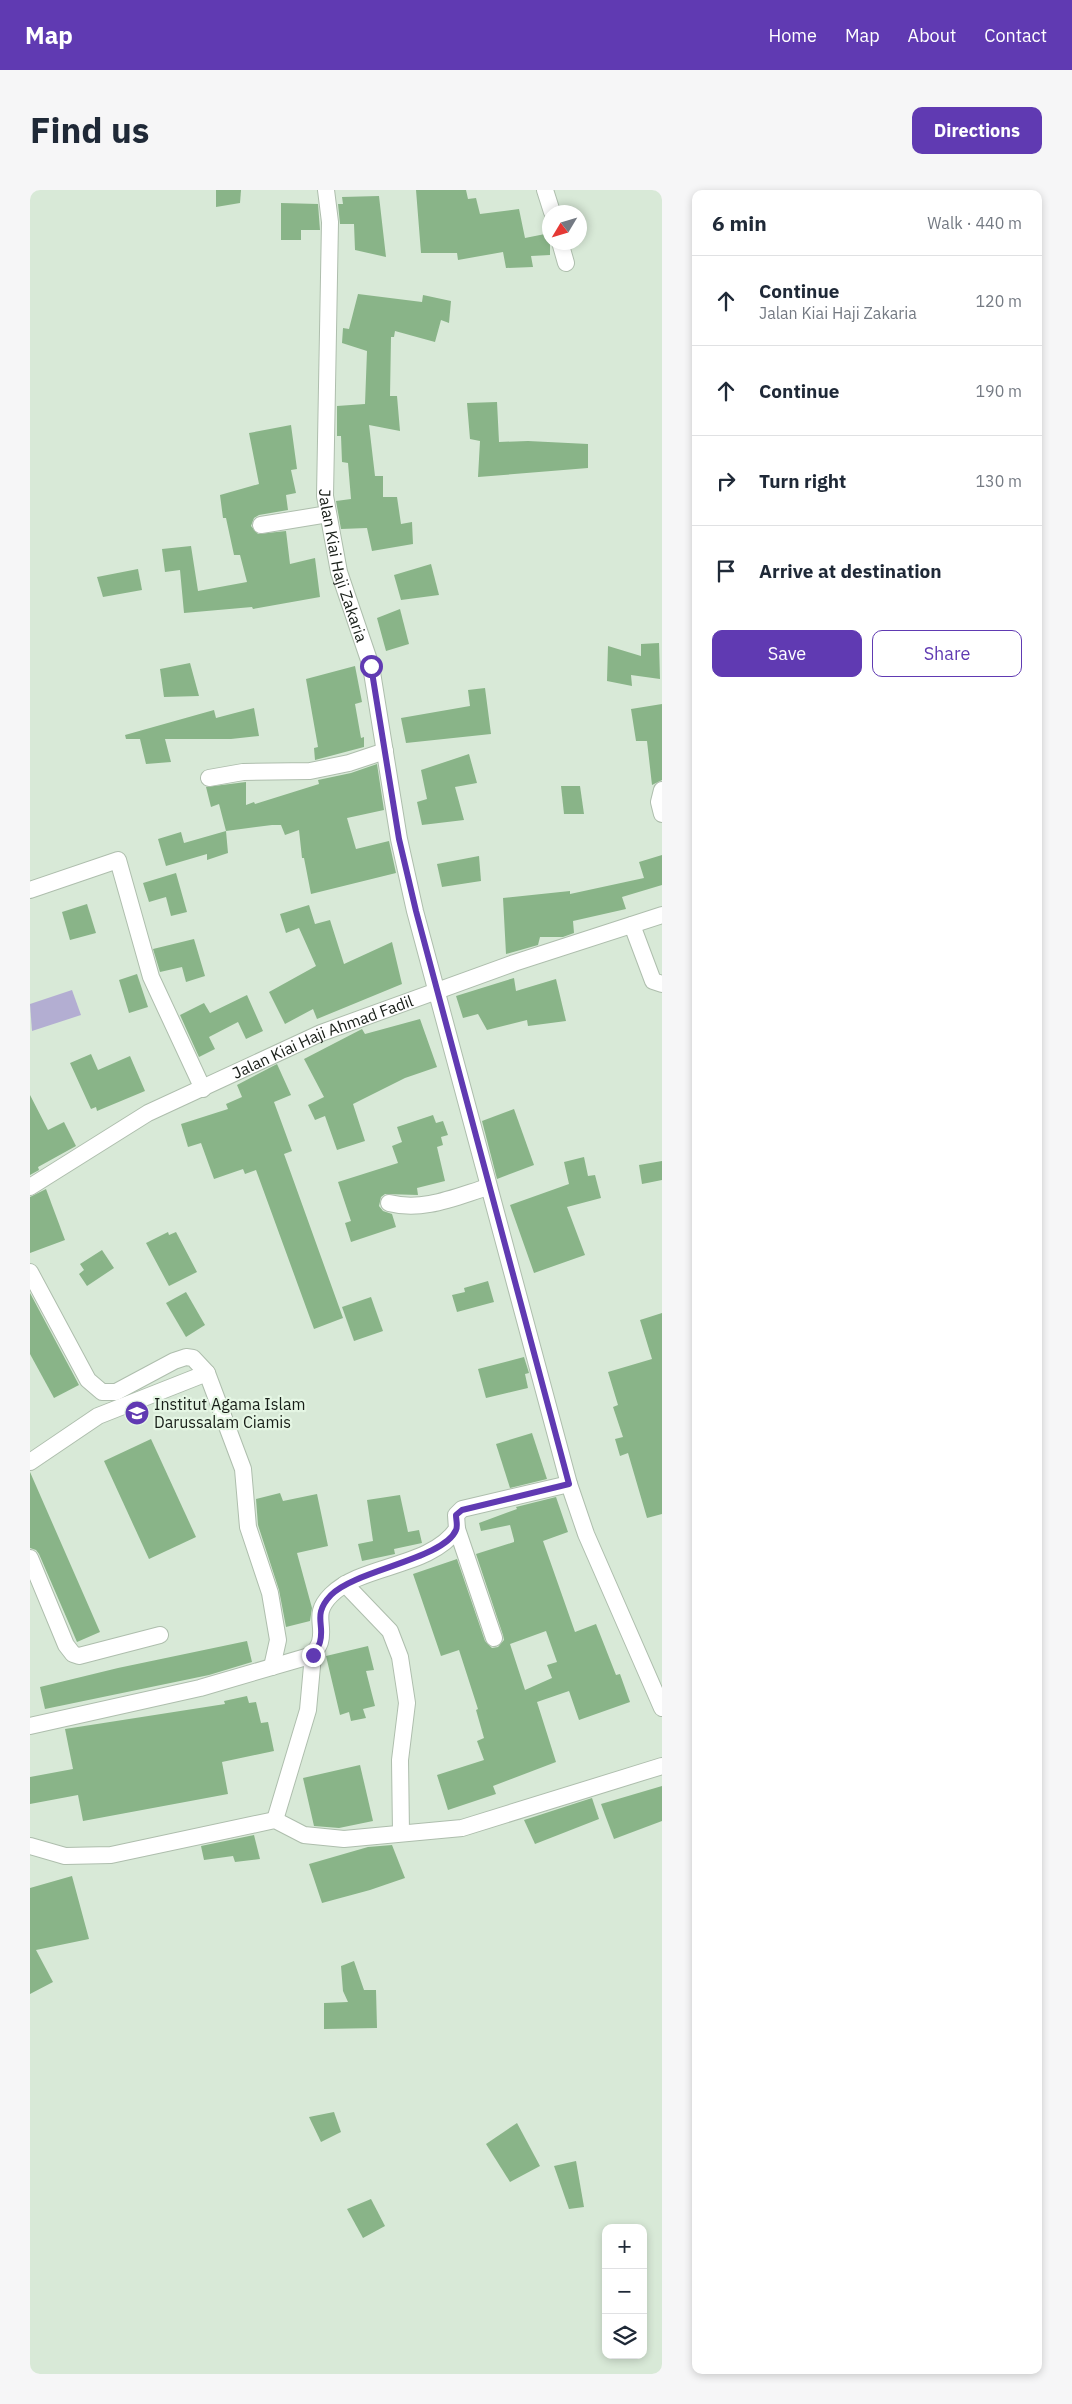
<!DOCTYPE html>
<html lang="en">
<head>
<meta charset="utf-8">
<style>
	body { margin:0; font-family:"IBM Plex Sans",sans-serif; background:#f6f6f7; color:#1f2937 }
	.controls { position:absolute; right:15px; bottom:15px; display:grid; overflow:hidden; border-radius:10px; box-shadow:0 2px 8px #0003 }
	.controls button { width:45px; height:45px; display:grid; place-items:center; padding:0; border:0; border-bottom:1px solid #e0e1e3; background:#fff; color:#1f2937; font:25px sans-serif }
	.compass { position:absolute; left:512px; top:15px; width:45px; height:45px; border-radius:50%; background:#fff; box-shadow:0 2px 8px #0003; rotate:232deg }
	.stop { position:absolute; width:15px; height:15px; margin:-11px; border:4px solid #603ab2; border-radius:50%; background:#fff }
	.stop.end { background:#603ab2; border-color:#fff; box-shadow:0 1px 5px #0008 }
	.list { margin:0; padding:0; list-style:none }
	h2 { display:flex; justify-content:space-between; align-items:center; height:65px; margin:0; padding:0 20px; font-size:21px }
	h2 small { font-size:16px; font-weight:400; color:#747a83 }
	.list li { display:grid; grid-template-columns:32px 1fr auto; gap:15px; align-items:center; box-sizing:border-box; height:90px; padding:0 20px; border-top:1px solid #e0e1e3 }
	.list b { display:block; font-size:19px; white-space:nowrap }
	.list p { margin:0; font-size:16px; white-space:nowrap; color:#747a83 }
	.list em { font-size:16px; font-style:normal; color:#747a83 }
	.actions { display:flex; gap:10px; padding:15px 20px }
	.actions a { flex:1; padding:11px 0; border:1px solid #603ab2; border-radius:10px; text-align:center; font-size:18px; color:#603ab2 }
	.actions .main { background:#603ab2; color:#fff }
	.icon { flex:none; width:28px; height:28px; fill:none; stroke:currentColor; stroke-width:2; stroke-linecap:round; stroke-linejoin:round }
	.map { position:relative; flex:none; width:632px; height:2184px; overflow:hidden; border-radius:10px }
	header { display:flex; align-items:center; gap:30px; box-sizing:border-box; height:70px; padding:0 25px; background:#603ab2; color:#fff }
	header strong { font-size:24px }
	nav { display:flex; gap:28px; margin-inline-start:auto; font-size:18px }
	.intro { display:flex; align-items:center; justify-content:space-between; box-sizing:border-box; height:120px; padding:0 30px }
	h1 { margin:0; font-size:35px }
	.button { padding:12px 22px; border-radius:10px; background:#603ab2; color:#fff; font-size:18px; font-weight:700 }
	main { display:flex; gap:30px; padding:0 30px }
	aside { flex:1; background:#fff; border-radius:10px; box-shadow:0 2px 8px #0003 }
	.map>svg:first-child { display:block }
</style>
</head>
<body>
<header>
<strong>Map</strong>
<nav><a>Home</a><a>Map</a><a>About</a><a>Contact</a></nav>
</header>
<div class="intro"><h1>Find us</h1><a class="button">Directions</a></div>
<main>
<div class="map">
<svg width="632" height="2184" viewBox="0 0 632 2184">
	<rect width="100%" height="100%" fill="#d8e9d7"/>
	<path fill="#b3aed2" d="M 42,800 L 51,825 L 2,841 L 0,814 Z"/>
	<g fill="#89b488" fill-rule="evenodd">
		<path d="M 186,0 L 211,0 L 210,13 L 186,17 Z"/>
		<path d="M 386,0 L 436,0 L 438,9 L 446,8 L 450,24 L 489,19 L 495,48 L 520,43 L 520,65 L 501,66 L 503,77 L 476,78 L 473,62 L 428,70 L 427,63 L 391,63 Z"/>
		<path d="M 349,6 L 356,67 L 325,60 L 324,34 L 310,34 L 308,14 L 313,14 L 312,7 Z"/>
		<path d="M 251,13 L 288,14 L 290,40 L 271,40 L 271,50 L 251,50 Z"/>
		<path d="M 328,104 L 392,112 L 393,105 L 421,111 L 419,133 L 411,130 L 405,152 L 365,141 L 364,147 L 361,147 L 360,206 L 367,206 L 370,241 L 339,235 L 345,286 L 353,286 L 353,307 L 367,307 L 371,334 L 382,332 L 383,354 L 342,361 L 337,338 L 311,339 L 306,311 L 321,309 L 318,273 L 312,272 L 311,246 L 307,246 L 307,216 L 335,214 L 337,161 L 312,153 L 313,138 L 319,139 Z"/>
		<path d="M 467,212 L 469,252 L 498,251 L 558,254 L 558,278 L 448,287 L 450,251 L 440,249 L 437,213 Z"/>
		<path d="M 261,235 L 267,279 L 261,280 L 266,303 L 256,305 L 258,320 L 229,325 L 224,328 L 221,336 L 228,344 L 256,341 L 260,374 L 285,368 L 290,407 L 223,419 L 222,417 L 154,423 L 150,380 L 135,382 L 132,359 L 161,356 L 168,401 L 217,392 L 210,365 L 204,365 L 196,328 L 193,328 L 190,305 L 229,294 L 219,243 Z"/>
		<path d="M 401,374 L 409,405 L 371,410 L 364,385 Z"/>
		<path d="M 108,379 L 112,400 L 73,407 L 67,387 Z"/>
		<path d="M 370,419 L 379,454 L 356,461 L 347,428 Z"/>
		<path d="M 629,453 L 630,489 L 601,485 L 602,496 L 577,491 L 578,456 L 611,466 L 611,454 Z"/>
		<path d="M 160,473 L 169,506 L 134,507 L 130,479 Z"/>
		<path d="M 325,476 L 332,512 L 325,514 L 331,548 L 334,547 L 334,557 L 285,570 L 284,558 L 288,557 L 276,489 Z"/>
		<path d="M 455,498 L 461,544 L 376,553 L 371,528 L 440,516 L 438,500 Z"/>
		<path d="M 632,514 L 632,590 L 622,595 L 617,551 L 606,551 L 601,519 Z"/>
		<path d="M 224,518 L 229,546 L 201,549 L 135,549 L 141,572 L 116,574 L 110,549 L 96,549 L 95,545 L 184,520 L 186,528 Z"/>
		<path d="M 439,564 L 447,593 L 425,597 L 434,630 L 392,635 L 387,612 L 397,609 L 391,580 Z"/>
		<path d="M 347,574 L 354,620 L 317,628 L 326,659 L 359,651 L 366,683 L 281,704 L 274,668 L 272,668 L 269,640 L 255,645 L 251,635 L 242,635 L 196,641 L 189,614 L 181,617 L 176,597 L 216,592 L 216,615 L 224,612 L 225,614 L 289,594 L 288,590 L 321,583 Z"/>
		<path d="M 531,596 L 550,596 L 554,624 L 534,624 Z"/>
		<path d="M 196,641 L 198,663 L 177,670 L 177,664 L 136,676 L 128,649 L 151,642 L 154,653 Z"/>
		<path d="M 632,665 L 632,695 L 592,707 L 596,719 L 543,731 L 544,743 L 533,747 L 510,747 L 508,755 L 476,764 L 473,708 L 540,701 L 540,704 L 614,688 L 609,672 Z"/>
		<path d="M 449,666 L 451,691 L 412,697 L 407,674 Z"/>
		<path d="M 146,683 L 157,722 L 141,726 L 136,707 L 119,712 L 113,693 Z"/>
		<path d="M 57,714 L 66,743 L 40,750 L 32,722 Z"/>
		<path d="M 279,715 L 285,734 L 300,730 L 314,774 L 362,752 L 372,794 L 287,829 L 283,819 L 255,834 L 239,802 L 286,776 L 269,738 L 256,743 L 250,724 Z"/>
		<path d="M 164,749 L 175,786 L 156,792 L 152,777 L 130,782 L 123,759 Z"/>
		<path d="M 107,784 L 118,817 L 99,823 L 89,790 Z"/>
		<path d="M 484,788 L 486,801 L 526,789 L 536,831 L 498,836 L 497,830 L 457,840 L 448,824 L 433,828 L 426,806 Z"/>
		<path d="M 217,805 L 233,841 L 216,849 L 208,832 L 179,847 L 185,859 L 169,867 L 150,825 L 174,813 L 180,823 Z"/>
		<path d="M 390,829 L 407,877 L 375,888 L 323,914 L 335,951 L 307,960 L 295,926 L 285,930 L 278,915 L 294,907 L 274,869 L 332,839 L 335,844 Z"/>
		<path d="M 61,864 L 68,880 L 100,866 L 115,901 L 67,921 L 66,917 L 61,919 L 40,873 Z"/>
		<path d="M 247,874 L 261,905 L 244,912 L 262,961 L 254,964 L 313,1128 L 284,1139 L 226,980 L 215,984 L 213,979 L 184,989 L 171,953 L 158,957 L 151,934 L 198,919 L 196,914 L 212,907 L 207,895 Z"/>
		<path d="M 0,905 L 18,940 L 34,932 L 46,956 L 8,977 L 9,980 L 0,985 Z"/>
		<path d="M 484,919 L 504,975 L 467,989 L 452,931 Z"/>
		<path d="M 403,925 L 406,933 L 413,931 L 418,945 L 411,947 L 413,955 L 407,957 L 415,991 L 387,998 L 388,1005 L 355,1004 L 351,1007 L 349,1016 L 353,1021 L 362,1024 L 366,1037 L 321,1052 L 315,1033 L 321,1031 L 308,992 L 368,973 L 362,956 L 372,952 L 367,937 Z"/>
		<path d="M 554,967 L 558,986 L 565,985 L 571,1008 L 537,1017 L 555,1065 L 504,1083 L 480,1015 L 539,994 L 534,972 Z"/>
		<path d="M 632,971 L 632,990 L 612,994 L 609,975 Z"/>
		<path d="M 16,999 L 35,1050 L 0,1063 L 0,1007 Z"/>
		<path d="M 138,1042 L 139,1045 L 146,1042 L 167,1082 L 139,1096 L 116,1053 Z"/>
		<path d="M 72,1060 L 84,1078 L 57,1096 L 49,1084 L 54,1080 L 50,1074 Z"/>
		<path d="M 458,1091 L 464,1112 L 427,1122 L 422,1105 L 435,1102 L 434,1098 Z"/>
		<path d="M 156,1102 L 175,1135 L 156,1147 L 136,1113 Z"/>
		<path d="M 0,1103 L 49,1195 L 24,1208 L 0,1164 Z"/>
		<path d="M 341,1107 L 353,1141 L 324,1151 L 312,1117 Z"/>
		<path d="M 632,1123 L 632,1324 L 617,1328 L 598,1263 L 590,1266 L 585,1249 L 593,1247 L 583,1217 L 588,1215 L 578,1182 L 622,1169 L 610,1130 Z"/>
		<path d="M 494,1167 L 499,1183 L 495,1184 L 498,1198 L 456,1208 L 448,1179 Z"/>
		<path d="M 502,1243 L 517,1289 L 480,1298 L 466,1254 Z"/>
		<path d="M 121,1249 L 166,1347 L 119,1369 L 74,1271 Z"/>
		<path d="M 0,1282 L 70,1442 L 47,1452 L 9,1364 L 6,1360 L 0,1358 Z"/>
		<path d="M 250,1303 L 253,1311 L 287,1304 L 298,1356 L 267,1363 L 282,1418 L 280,1431 L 256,1437 L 249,1400 L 228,1335 L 226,1309 Z"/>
		<path d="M 370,1305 L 378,1342 L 389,1340 L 392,1353 L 364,1359 L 365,1364 L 332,1371 L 328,1354 L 343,1351 L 337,1310 Z"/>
		<path d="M 526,1307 L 538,1342 L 513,1351 L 545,1442 L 566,1434 L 586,1485 L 590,1484 L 600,1512 L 549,1530 L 539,1501 L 507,1512 L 526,1572 L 463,1596 L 466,1604 L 418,1620 L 407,1585 L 454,1570 L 447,1551 L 454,1548 L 446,1520 L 448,1519 L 429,1460 L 411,1466 L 383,1384 L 427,1369 L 455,1451 L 462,1458 L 468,1457 L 474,1450 L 473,1445 L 446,1364 L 484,1352 L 484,1350 L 480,1335 L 451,1341 L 449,1333 L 487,1319 L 486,1317 ZM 516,1441 L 527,1472 L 517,1475 L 522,1488 L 495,1500 L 480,1454 Z"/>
		<path d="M 217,1451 L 222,1472 L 179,1485 L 15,1519 L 10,1497 L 88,1478 Z"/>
		<path d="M 338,1456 L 344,1480 L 336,1481 L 345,1516 L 333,1519 L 336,1528 L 321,1531 L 319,1522 L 310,1525 L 296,1466 Z"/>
		<path d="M 217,1506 L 219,1513 L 226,1512 L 231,1533 L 238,1532 L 244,1561 L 192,1572 L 198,1604 L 53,1631 L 48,1605 L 0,1614 L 0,1587 L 43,1579 L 35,1539 L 195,1514 L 194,1511 Z"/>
		<path d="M 330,1575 L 343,1631 L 309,1638 L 284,1636 L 273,1588 Z"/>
		<path d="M 632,1596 L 632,1631 L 584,1649 L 571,1614 Z"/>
		<path d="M 562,1608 L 569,1629 L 505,1654 L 494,1630 Z"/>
		<path d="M 224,1645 L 230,1669 L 205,1672 L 203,1666 L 174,1670 L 171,1656 Z"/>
		<path d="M 362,1655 L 375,1688 L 340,1700 L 292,1713 L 279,1674 L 338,1657 Z"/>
		<path d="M 42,1686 L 59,1749 L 6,1760 L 23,1792 L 0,1804 L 0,1698 Z"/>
		<path d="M 324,1771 L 334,1800 L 346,1800 L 347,1838 L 294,1839 L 294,1813 L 318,1812 L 313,1801 L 311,1776 Z"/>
		<path d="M 304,1922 L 311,1942 L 291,1952 L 279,1927 Z"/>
		<path d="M 487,1933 L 510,1976 L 480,1992 L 456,1954 Z"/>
		<path d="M 546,1971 L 554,2017 L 539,2019 L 524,1976 Z"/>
		<path d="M 341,2009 L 355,2036 L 333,2048 L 317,2019 Z"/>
	</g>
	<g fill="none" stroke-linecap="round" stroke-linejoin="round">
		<defs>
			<g id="street">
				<path id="s1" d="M 296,0 L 300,32 L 295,306 L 309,382 L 341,476 L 369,649 L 385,721 L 539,1294 L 556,1344 L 632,1518"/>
				<path d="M 515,0 L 522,22"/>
				<path d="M 530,52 L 536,73"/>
				<path d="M 231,335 L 298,324"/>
				<path d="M 179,588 L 213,582 L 280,581 L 319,573 L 355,561"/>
				<path d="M 632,600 L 629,612 L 632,624"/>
				<path d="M 0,700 L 88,670 L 121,787 L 173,899"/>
				<path d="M 602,735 L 623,791 L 632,794"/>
				<path id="s2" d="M 0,997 L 118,923 L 291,843 L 484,773 L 632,725"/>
				<path d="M 359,1013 C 393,1022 425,1007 458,997"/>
				<path d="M 0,1082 L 58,1190 L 72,1202 L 86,1202 L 144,1171 L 156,1167 L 163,1168 L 177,1183 L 213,1279 L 218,1337 L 240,1403 L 248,1450 L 242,1477"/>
				<path d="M 0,1272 L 68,1226 L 177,1183"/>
				<path d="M 427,1339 L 464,1448"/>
				<path d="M 0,1368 L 36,1455 L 43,1464 L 49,1466 L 130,1445"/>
				<path d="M 315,1394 L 360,1441 L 370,1467 L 377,1513 L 370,1570 L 371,1642"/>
				<path d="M 0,1536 L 170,1498 L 283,1465 C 285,1461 289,1456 290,1452 C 295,1434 282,1424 301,1405 C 332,1374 400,1378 427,1339 L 426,1325 L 432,1319 L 539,1294"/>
				<path d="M 245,1630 L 278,1520 L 283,1465"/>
				<path d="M 0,1656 L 35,1666 L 81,1665 L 245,1630 L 274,1645 L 314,1649 L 432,1638 L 632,1576"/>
			</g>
		</defs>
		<use href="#street" stroke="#aebead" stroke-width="18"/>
		<use href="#street" stroke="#fff" stroke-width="16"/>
	</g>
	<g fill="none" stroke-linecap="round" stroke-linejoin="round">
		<path stroke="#603ab2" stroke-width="6" d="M 283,1465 C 285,1461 289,1456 290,1452 C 295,1434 282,1425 301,1405 C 325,1380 414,1369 426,1340 C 428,1336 426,1330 426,1325 L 432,1320 L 539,1294 L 386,721 L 369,649 L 341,476"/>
	</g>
	<defs>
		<symbol id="university-disc" viewBox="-11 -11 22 22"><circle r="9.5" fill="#603ab2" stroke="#e5f6e4"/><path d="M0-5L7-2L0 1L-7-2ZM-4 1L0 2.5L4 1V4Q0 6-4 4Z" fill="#fff"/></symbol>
	</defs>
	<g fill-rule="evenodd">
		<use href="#university-disc" x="93" y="1209" width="28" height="28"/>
	</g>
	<g text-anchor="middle" stroke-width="4.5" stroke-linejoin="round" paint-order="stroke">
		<g font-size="16" fill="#171d17" stroke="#e5f6e4">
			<text dy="6" stroke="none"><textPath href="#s1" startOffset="378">Jalan Kiai Haji Zakaria</textPath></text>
			<text dy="6" stroke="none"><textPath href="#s2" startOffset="330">Jalan Kiai Haji Ahmad Fadil</textPath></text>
		</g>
		<g font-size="16" fill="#171d17" stroke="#e5f6e4" text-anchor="start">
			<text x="124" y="1220">Institut Agama Islam<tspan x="124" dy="18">Darussalam Ciamis</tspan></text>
		</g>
	</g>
</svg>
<div class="controls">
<button>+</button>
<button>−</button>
<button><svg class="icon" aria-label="layers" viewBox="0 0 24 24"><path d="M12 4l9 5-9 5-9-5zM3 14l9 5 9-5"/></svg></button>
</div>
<svg class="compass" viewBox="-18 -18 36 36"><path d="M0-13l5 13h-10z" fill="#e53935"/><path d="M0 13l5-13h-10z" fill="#747a83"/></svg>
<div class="stop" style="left:341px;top:476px"></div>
<div class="stop end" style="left:283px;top:1465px"></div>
</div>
<aside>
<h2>6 min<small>Walk · 440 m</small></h2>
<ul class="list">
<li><svg class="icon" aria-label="ahead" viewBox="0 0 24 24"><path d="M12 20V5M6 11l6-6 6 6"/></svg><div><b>Continue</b><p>Jalan Kiai Haji Zakaria</p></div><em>120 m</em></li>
<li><svg class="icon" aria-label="ahead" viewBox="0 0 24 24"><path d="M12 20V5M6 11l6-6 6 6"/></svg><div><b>Continue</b></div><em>190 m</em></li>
<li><svg class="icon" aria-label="right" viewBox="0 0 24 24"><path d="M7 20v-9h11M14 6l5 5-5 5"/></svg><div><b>Turn right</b></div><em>130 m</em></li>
<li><svg class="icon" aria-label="arrive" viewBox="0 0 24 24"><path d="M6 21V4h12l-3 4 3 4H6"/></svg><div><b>Arrive at destination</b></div></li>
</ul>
<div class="actions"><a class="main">Save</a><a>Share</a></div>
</aside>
</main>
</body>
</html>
